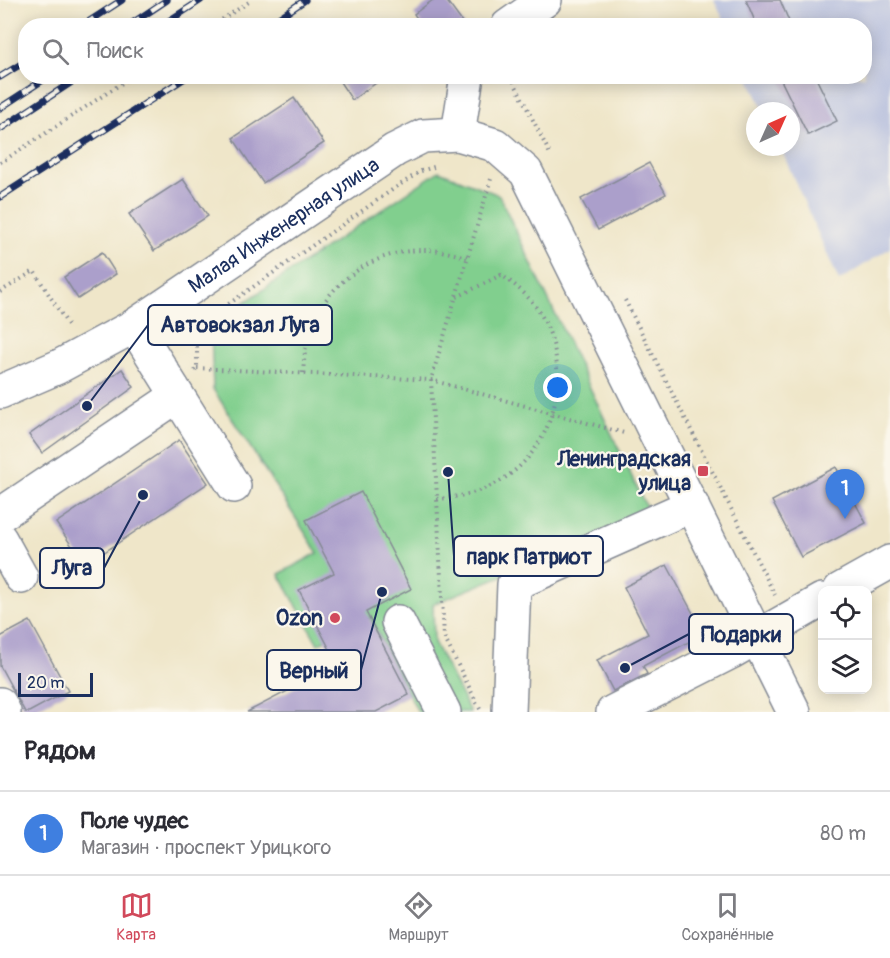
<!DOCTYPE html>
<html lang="ru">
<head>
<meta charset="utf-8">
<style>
	body { margin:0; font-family:Pangolin,sans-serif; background:#f2f2f3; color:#2b2b33 }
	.controls { position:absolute; right:18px; bottom:18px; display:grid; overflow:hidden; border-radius:12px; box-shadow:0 3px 15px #0003 }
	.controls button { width:54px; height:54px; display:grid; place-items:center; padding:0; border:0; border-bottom:2px solid #e1e1e2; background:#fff; color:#2b2b33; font:30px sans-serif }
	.compass { position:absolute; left:746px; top:102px; width:54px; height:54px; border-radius:50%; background:#fff; box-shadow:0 3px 15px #0003; rotate:45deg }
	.scale { position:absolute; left:18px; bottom:15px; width:75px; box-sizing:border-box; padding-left:6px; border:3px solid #1b2f5e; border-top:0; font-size:16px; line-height:21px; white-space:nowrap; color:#1b2f5e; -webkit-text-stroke:4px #fbf7ec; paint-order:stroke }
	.you { position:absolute; left:558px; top:388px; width:21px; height:21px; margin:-15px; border:4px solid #fff; border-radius:50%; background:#1a73e8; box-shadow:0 0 0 9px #1a73e833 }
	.badge { display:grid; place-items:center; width:39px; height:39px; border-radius:50%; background:#d1495b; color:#fff; font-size:20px; font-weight:700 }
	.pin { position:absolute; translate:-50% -50px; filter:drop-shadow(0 2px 3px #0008) }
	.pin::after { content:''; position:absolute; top:32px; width:21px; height:18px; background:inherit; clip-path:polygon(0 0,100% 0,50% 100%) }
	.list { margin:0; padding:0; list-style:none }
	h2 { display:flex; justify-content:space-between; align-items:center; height:78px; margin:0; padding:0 24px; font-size:26px }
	h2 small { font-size:20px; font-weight:400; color:#7c7c81 }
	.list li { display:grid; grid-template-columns:39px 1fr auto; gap:18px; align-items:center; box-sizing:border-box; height:84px; padding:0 24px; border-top:2px solid #e1e1e2 }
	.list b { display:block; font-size:22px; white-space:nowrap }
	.list p { margin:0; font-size:20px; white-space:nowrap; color:#7c7c81 }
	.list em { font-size:20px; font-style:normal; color:#7c7c81 }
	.icon { flex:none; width:33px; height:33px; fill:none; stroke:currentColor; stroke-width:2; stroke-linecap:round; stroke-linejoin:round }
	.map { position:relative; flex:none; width:890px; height:712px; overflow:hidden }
	.search { position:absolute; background:#fff; box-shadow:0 3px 15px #0003; left:18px; right:18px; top:18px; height:66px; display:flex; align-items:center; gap:15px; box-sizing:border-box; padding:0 21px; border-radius:24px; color:#7c7c81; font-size:22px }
	.sheet { height:162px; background:#fff }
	nav { display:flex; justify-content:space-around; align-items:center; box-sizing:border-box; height:84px; border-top:2px solid #e1e1e2; background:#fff; font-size:16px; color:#7c7c81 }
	nav a { display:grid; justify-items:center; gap:3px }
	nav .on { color:#d1495b }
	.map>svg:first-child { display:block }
</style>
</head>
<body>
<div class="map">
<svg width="890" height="712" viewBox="0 0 890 712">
	<rect width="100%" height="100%" fill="#fbf7ec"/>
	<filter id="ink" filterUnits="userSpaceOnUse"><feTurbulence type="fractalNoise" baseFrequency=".0167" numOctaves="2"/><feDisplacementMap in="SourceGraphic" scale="12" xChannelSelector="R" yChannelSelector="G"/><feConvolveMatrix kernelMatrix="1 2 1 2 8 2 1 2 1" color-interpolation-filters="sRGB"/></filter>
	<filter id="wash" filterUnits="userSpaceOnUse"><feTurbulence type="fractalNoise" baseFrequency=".008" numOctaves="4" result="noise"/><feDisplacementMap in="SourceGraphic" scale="24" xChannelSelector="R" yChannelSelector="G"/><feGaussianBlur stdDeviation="1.35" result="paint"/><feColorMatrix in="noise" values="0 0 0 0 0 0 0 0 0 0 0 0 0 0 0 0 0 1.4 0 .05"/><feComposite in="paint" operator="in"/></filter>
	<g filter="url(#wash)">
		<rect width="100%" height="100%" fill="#efe6c9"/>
		<path fill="#bcc3de" d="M 714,0 L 890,0 L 890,248 L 839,281 L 780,147 L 791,147 L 791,111 L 764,111 L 748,77 L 864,76 L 864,26 L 726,25 Z"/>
		<path fill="#81cf8e" stroke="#4e7f76" stroke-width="1.5" d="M 439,171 L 499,195 L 650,515 L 433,604 L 434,642 L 470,712 L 418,712 L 370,617 L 318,644 L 279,574 L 318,553 L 213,389 L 211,325 Z"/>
		<g id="blocks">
			<g fill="#ab9fcb">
				<path d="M 433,0 L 446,0 L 465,26 L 422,26 L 414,14 Z"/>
				<path d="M 746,0 L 780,0 L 791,26 L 757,26 Z"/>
				<path d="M 336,76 L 386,76 L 352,100 Z"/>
				<path d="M 779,76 L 815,76 L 837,121 L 808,135 Z"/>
				<path d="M 294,98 L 324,143 L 263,183 L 233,138 Z"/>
				<path d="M 649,163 L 666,194 L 598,230 L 581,199 Z"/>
				<path d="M 183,179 L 208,216 L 154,251 L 129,214 Z"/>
				<path d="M 102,252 L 116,274 L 78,299 L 64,277 Z"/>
				<path d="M 122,369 L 134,387 L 42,453 L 29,435 Z"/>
				<path d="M 179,440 L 208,483 L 85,565 L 56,523 Z"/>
				<path d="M 836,467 L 866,523 L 801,557 L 772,501 Z"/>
				<path d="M 361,492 L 411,589 L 366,612 L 409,695 L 376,712 L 247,712 L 338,665 L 299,590 L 334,573 L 306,520 Z"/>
				<path d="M 667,565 L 704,634 L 643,666 L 647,674 L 613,691 L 597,660 L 648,634 L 624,587 Z"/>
				<path d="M 30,621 L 68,691 L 29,712 L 25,712 L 0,666 L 0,637 Z"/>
			</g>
		</g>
	</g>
	<g filter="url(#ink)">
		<use href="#blocks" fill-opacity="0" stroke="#858a94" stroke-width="1.5"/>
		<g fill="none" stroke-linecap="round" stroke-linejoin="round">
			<defs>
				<g id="minor">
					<path d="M 508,26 L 545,0"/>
					<path d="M 458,134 L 467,76"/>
					<path d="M 134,326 L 234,486"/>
					<path id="s1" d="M 0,392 L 58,367 L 134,326 L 395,150 L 423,136 L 458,134 L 495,145 L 526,172 L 794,712"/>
					<path d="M 0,515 L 177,396"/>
					<path d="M 0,539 L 21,577"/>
					<path d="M 398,622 L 444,712"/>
					<path d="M 0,704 L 4,712"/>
					<path d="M 509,712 L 514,584 L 692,505"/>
				</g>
				<g id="major">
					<path d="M 840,590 L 890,562"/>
					<path d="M 613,712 L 731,652 L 822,600"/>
				</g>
			</defs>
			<use href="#minor" stroke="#858a94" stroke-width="36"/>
			<use href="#major" stroke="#858a94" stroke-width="36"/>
			<g stroke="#858a94" stroke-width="4" stroke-dasharray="1.5 4.5" stroke-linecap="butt">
				<path d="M 212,26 L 252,0"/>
				<path d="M 511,76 L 550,154"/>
				<path d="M 0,163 L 133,76"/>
				<path d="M 0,292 L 34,271 L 70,328"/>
				<path d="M 625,300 L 775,595"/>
				<path d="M 197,368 L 431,380 L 624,433"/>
				<path d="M 195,371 L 197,368 L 197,326 L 392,190 L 421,171 L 437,166"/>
				<path d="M 303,373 C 304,360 305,349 308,336 C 323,284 374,249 427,250 C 441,250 454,254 467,257"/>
				<path d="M 437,499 C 459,497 479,493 498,482 C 557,449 574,370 540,313 C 530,297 516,285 501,275 L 457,297"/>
				<path d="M 480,709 L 444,637 L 431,380 L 491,179"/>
			</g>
			<use href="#minor" stroke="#fff" stroke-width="33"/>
			<use href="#major" stroke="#fff" stroke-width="33"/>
			<defs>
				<g id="rail">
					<path d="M 82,26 L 122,0"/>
					<path d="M 128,26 L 167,0"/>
					<path d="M 161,26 L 201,0"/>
					<path d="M 267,26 L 305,0"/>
					<path d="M 0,77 L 26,61"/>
					<path d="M 0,108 L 49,76"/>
					<path d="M 0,129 L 81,76"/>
					<path d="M 0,197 L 188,76"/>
				</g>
			</defs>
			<use href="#rail" stroke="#1b2f5e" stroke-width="7"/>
			<use href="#rail" stroke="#fbf7ec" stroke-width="4.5" stroke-dasharray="14" stroke-linecap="butt"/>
		</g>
	</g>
	<g fill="#d1495b" stroke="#fbf7ec" stroke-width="2">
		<rect x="697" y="465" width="12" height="12" rx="3"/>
		<circle cx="335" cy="618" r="6"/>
	</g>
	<g text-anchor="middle" stroke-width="4.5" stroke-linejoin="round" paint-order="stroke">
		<g font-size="21" fill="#1b2f5e" stroke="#fbf7ec">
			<text dy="7" stroke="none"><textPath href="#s1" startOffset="330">Малая Инженерная улица</textPath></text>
		</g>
		<g font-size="21" font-weight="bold" fill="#1b2f5e" stroke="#fbf7ec" text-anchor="end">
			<text x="691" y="466">Ленинградская<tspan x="691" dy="24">улица</tspan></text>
			<text x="323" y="625">Ozon</text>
		</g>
	</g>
	<path fill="none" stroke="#1b2f5e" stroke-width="2" d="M87 406L148 325M448 472L454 556M143 495L104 568M625 668L689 634M382 592L361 670"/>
	<g fill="#1b2f5e" stroke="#fbf7ec" stroke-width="2">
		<circle cx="87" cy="406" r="6"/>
		<circle cx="448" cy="472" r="6"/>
		<circle cx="143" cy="495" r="6"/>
		<circle cx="625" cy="668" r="6"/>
		<circle cx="382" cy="592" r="6"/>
	</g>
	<g fill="#fbf7ec" stroke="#1b2f5e" stroke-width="2">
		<rect x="148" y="305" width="184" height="40" rx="6"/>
		<rect x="454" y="536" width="149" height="40" rx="6"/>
		<rect x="40" y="548" width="64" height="40" rx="6"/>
		<rect x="689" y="614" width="104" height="40" rx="6"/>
		<rect x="267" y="650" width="94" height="40" rx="6"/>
	</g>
	<g font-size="22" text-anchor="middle" font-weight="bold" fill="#1b2f5e">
		<text x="240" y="332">Автовокзал Луга</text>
		<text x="529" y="564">парк Патриот</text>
		<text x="72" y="575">Луга</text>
		<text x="741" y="642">Подарки</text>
		<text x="314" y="678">Верный</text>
	</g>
</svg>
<div class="controls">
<button><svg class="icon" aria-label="locate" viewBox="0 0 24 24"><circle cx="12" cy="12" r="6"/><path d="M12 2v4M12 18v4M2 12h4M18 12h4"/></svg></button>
<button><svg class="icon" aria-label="layers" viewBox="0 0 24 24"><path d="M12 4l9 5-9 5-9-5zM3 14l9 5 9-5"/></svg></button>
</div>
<svg class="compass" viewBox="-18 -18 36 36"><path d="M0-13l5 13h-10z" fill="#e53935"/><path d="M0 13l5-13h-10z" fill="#7c7c81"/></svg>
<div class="scale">20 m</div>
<div class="you"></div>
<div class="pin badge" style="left:845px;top:519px;background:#3f7fe0">1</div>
<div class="search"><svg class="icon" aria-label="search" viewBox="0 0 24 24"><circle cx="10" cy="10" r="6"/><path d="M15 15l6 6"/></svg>Поиск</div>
</div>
<section class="sheet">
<h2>Рядом<small></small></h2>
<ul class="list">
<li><span class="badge" style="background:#3f7fe0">1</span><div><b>Поле чудес</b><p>Магазин · проспект Урицкого</p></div><em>80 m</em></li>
</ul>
</section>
<nav>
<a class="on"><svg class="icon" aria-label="map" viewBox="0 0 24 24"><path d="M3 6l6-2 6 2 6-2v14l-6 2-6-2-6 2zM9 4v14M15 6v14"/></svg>Карта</a>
<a><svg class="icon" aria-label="directions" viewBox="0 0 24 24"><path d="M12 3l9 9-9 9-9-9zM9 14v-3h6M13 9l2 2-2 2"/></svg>Маршрут</a>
<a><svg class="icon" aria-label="saved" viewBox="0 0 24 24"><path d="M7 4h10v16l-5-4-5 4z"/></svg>Сохранённые</a>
</nav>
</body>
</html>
